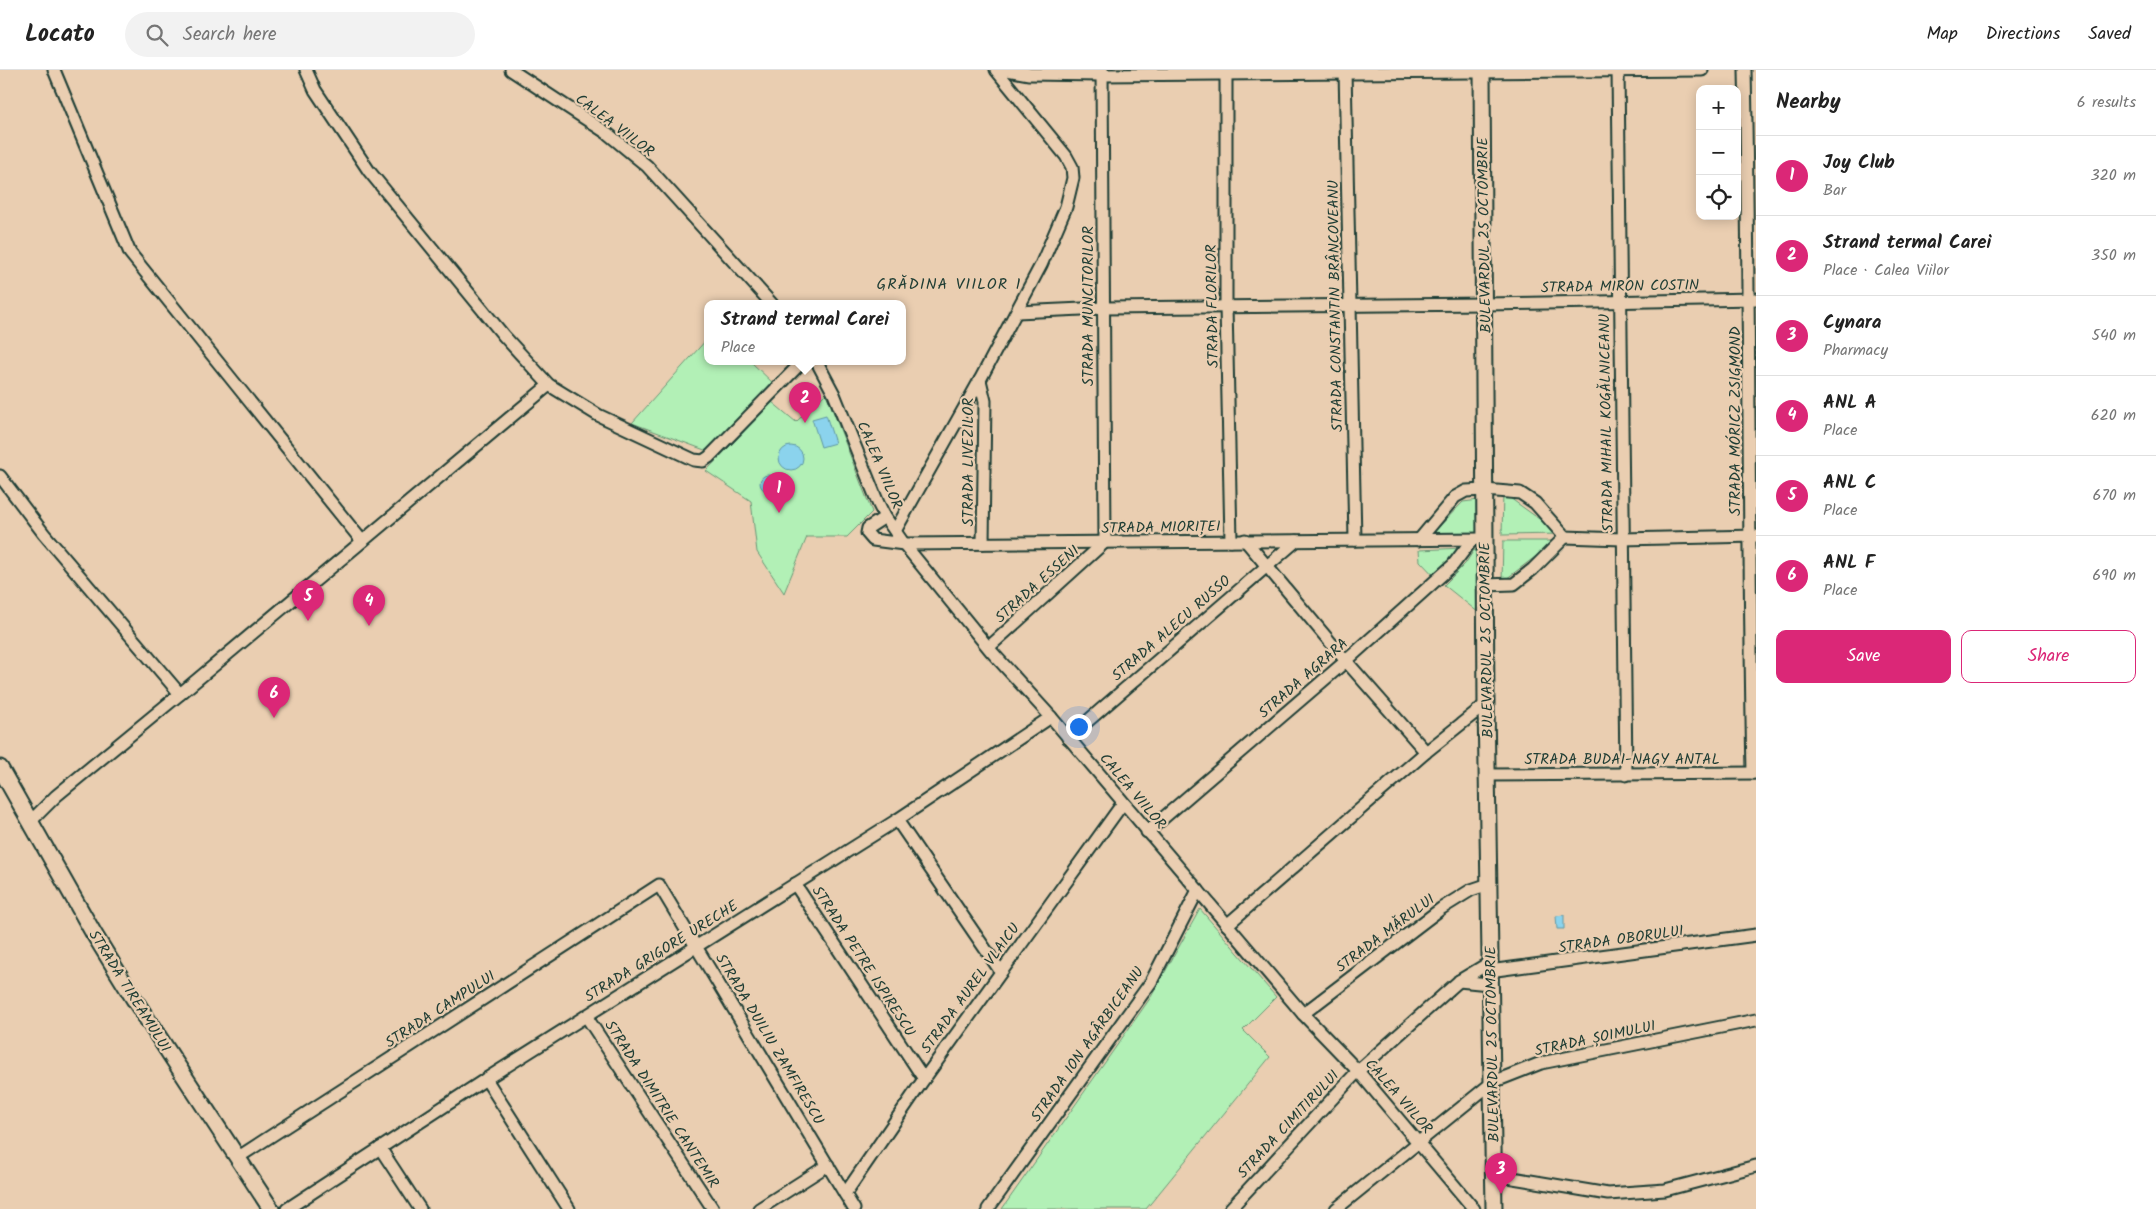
<!DOCTYPE html>
<html lang="en">
<head>
<meta charset="utf-8">
<style>
	body { margin:0; font-family:Kalam,sans-serif; background:#f2f2f2; color:#222 }
	.controls { position:absolute; right:15px; top:15px; display:grid; overflow:hidden; border-radius:10px; box-shadow:0 2px 12px #0003 }
	.controls button { width:45px; height:45px; display:grid; place-items:center; padding:0; border:0; border-bottom:1px solid #e0e0e0; background:#fff; color:#222; font:25px sans-serif }
	.you { position:absolute; left:1078px; top:656px; width:18px; height:18px; margin:-12px; border:4px solid #fff; border-radius:50%; background:#1a73e8; box-shadow:0 0 0 8px #1a73e833 }
	.badge { display:grid; place-items:center; width:32px; height:32px; border-radius:50%; background:#db2777; color:#fff; font-size:16px; font-weight:700 }
	.pin { position:absolute; translate:-50% -41px; filter:drop-shadow(0 1px 2px #0008) }
	.pin::after { content:''; position:absolute; top:26px; width:18px; height:15px; background:inherit; clip-path:polygon(0 0,100% 0,50% 100%) }
	.popup { position:absolute; left:704px; top:230px; width:202px; height:65px; box-sizing:border-box; display:grid; place-content:center; border-radius:10px; background:#fff; filter:drop-shadow(0 1px 4px #0005); font-size:16px; white-space:nowrap; color:#767676 }
	.popup b { font-size:19px; color:#222 }
	.popup::after { content:''; position:absolute; left:50%; top:100%; margin-left:-10px; border:10px solid transparent; border-top-color:#fff }
	.list { margin:0; padding:0; list-style:none }
	h2 { display:flex; justify-content:space-between; align-items:center; height:65px; margin:0; padding:0 20px; font-size:21px }
	h2 small { font-size:16px; font-weight:400; color:#767676 }
	.list li { display:grid; grid-template-columns:32px 1fr auto; gap:15px; align-items:center; box-sizing:border-box; height:80px; padding:0 20px; border-top:1px solid #e0e0e0 }
	.list b { display:block; font-size:19px; white-space:nowrap }
	.list p { margin:0; font-size:16px; white-space:nowrap; color:#767676 }
	.list em { font-size:16px; font-style:normal; color:#767676 }
	.actions { display:flex; gap:10px; padding:15px 20px }
	.actions a { flex:1; padding:11px 0; border:1px solid #db2777; border-radius:10px; text-align:center; font-size:18px; color:#db2777 }
	.actions .main { background:#db2777; color:#fff }
	.icon { flex:none; width:28px; height:28px; fill:none; stroke:currentColor; stroke-width:2; stroke-linecap:round; stroke-linejoin:round }
	.map { position:relative; flex:none; width:1756px; height:1139px; overflow:hidden }
	header { display:flex; align-items:center; gap:30px; box-sizing:border-box; height:70px; padding:0 25px; background:#fff; border-bottom:1px solid #e0e0e0 }
	header strong { font-size:24px }
	nav { display:flex; gap:28px; margin-inline-start:auto; font-size:18px }
	.search { width:350px; height:45px; background:#f2f2f2; display:flex; align-items:center; gap:12px; box-sizing:border-box; padding:0 18px; border-radius:28px; color:#767676; font-size:19px }
	main { display:flex }
	aside { flex:1; background:#fff }
	.map>svg:first-child { display:block }
</style>
</head>
<body>
<header>
<strong>Locato</strong>
<div class="search"><svg class="icon" aria-label="search" viewBox="0 0 24 24"><circle cx="10" cy="10" r="6"/><path d="M15 15l6 6"/></svg>Search here</div>
<nav><a>Map</a><a>Directions</a><a>Saved</a></nav>
</header>
<main>
<div class="map">
<svg width="1756" height="1139" viewBox="0 0 1756 1139">
	<rect width="100%" height="100%" fill="#eaceb1"/>
	<filter id="ink" filterUnits="userSpaceOnUse"><feTurbulence type="fractalNoise" baseFrequency=".02" numOctaves="2"/><feDisplacementMap in="SourceGraphic" scale="10" xChannelSelector="R" yChannelSelector="G"/><feConvolveMatrix kernelMatrix="1 2 1 2 8 2 1 2 1" color-interpolation-filters="sRGB"/></filter>
	<g filter="url(#ink)">
		<g fill="#b2f0b6" stroke="#689675">
			<path d="M 707,269 L 708,292 L 751,292 L 775,315 L 710,382 L 632,353 Z"/>
			<path d="M 826,323 L 872,442 L 847,467 L 807,467 L 784,523 L 757,482 L 751,431 L 706,401 L 772,332 L 796,352 Z"/>
			<path d="M 1503,423 L 1560,464 L 1502,465 Z"/>
			<path d="M 1479,430 L 1480,467 L 1430,466 L 1463,432 Z"/>
			<path d="M 1503,471 L 1556,471 L 1502,512 Z"/>
			<path d="M 1463,478 L 1438,510 L 1420,491 L 1419,480 Z"/>
			<path d="M 1474,480 L 1479,481 L 1479,543 L 1444,515 L 1465,494 Z"/>
			<path d="M 1200,839 L 1276,927 L 1243,960 L 1270,987 L 1146,1139 L 1002,1139 L 1151,927 Z"/>
		</g>
		<g fill="#8bd3ed" stroke="#6097a3">
			<path d="M 826,345 L 835,373 L 821,377 L 812,349 Z"/>
			<circle cx="791" cy="388" r="12"/>
			<circle cx="768" cy="413" r="8"/>
			<path d="M 1564,845 L 1564,859 L 1557,859 L 1556,846 Z"/>
		</g>
		<g fill="none" stroke-linecap="round" stroke-linejoin="round">
			<defs>
				<g id="minor">
					<path d="M 54,0 L 130,183 L 362,471"/>
					<path d="M 306,0 L 315,20 L 369,101 L 504,266 L 549,315 L 598,345 L 694,390 L 703,391 L 709,387 L 802,292"/>
					<path d="M 511,0 L 607,63 L 647,96 L 772,234"/>
					<path d="M 1007,0 L 1029,4 L 1102,5 L 1702,0"/>
					<path d="M 1226,0 L 1226,236 L 1231,471"/>
					<path d="M 1345,0 L 1355,470"/>
					<path d="M 1618,0 L 1626,705"/>
					<path d="M 1745,0 C 1750,234 1748,468 1753,703"/>
					<path d="M 1017,242 L 1104,238 L 1485,234 L 1756,229"/>
					<path d="M 817,292 L 834,324 L 878,433 L 885,447 L 904,474 L 991,581 L 1051,647 L 1303,944 L 1358,1001 L 1474,1139"/>
					<path d="M 980,310 L 985,331 L 983,473"/>
					<path d="M 0,406 L 44,464 L 180,624"/>
					<path d="M 885,447 L 868,458 L 867,463 L 873,470 L 904,474 L 1485,469"/>
					<path d="M 895,461 L 980,310 L 1041,195 L 1066,137 L 1073,108 L 1072,97 L 1066,86 L 996,0"/>
					<path d="M 1565,467 L 1622,469 L 1756,466"/>
					<path d="M 1245,470 L 1346,591 L 1426,682"/>
					<path d="M 1419,470 L 1455,427 L 1466,421 L 1485,420 L 1520,423 L 1535,433 L 1565,467"/>
					<path d="M 1485,515 L 1514,514 L 1533,499 L 1565,467"/>
					<path d="M 989,577 L 1105,472 L 1102,0"/>
					<path d="M 1068,668 L 1296,471"/>
					<path d="M 1488,705 L 1756,703"/>
					<path d="M 897,750 L 1001,902"/>
					<path d="M 30,752 L 56,726 L 180,624 L 549,315"/>
					<path d="M 1147,762 L 1346,591 L 1453,495 L 1472,470"/>
					<path d="M 795,814 L 924,1009"/>
					<path d="M 1227,855 L 1426,682 L 1486,634"/>
					<path d="M 1489,901 L 1756,865"/>
					<path d="M 1459,911 L 1489,914"/>
					<path d="M 1303,944 L 1442,838 L 1471,820 L 1489,814"/>
					<path d="M 586,946 L 713,1139"/>
					<path d="M 486,1009 L 569,1139"/>
					<path d="M 380,1078 L 420,1139"/>
					<path d="M 237,1088 L 659,815 L 854,1139"/>
					<path d="M 1495,1105 L 1608,1124 L 1665,1120 L 1756,1096"/>
					<path d="M 845,1124 L 924,1009 L 1123,733"/>
					<path d="M 287,1139 L 486,1009 L 897,750 L 1051,647"/>
					<path d="M 759,1139 L 828,1095"/>
					<path d="M 988,1139 L 1151,912 L 1198,820"/>
					<path d="M 1230,1139 L 1358,1001 L 1459,911 L 1489,893"/>
					<path d="M 1336,1139 L 1493,1012 L 1541,993 L 1756,950"/>
				</g>
				<g id="major">
					<path d="M 1482,0 L 1486,634 L 1494,1139"/>
					<path d="M 0,698 L 94,864 L 134,929 L 271,1139"/>
				</g>
			</defs>
			<use href="#minor" stroke="#1f3d34" stroke-width="15"/>
			<use href="#major" stroke="#1f3d34" stroke-width="19"/>
			<use href="#minor" stroke="#eaceb1" stroke-width="11"/>
			<use href="#major" stroke="#eaceb1" stroke-width="15"/>
		</g>
	</g>
	<g text-anchor="middle" stroke-width="4.5" stroke-linejoin="round" paint-order="stroke">
		<g font-size="15" fill="#1f3d34" stroke="#eaceb1">
			<text transform="translate(615 55) rotate(37)" y="5">CALEA VIILOR</text>
			<text transform="translate(1484 165) rotate(-91)" y="5">BULEVARDUL 25 OCTOMBRIE</text>
			<text transform="translate(1620 216) rotate(-1)" y="5">STRADA MIRON COSTIN</text>
			<text transform="translate(1088 236) rotate(-90)" y="5">STRADA MUNCITORILOR</text>
			<text transform="translate(1212 236) rotate(-91)" y="5">STRADA FLORILOR</text>
			<text transform="translate(1335 236) rotate(-91)" y="5">STRADA CONSTANTIN BRÂNCOVEANU</text>
			<text transform="translate(1735 351) rotate(-90)" y="5">STRADA MÓRICZ ZSIGMOND</text>
			<text transform="translate(1606 353) rotate(-91)" y="5">STRADA MIHAIL KOGĂLNICEANU</text>
			<text transform="translate(968 392) rotate(-90)" y="5">STRADA LIVEZILOR</text>
			<text transform="translate(880 395) rotate(67)" y="5">CALEA VIILOR</text>
			<text transform="translate(1161 457) rotate(-1)" y="5">STRADA MIORIȚEI</text>
			<text transform="translate(1037 514) rotate(-42)" y="5">STRADA ESSENI</text>
			<text transform="translate(1171 558) rotate(-41)" y="5">STRADA ALECU RUSSO</text>
			<text transform="translate(1486 570) rotate(-91)" y="5">BULEVARDUL 25 OCTOMBRIE</text>
			<text transform="translate(1303 608) rotate(-41)" y="5">STRADA AGRARA</text>
			<text x="1622" y="694">STRADA BUDAI-NAGY ANTAL</text>
			<text transform="translate(1133 721) rotate(50)" y="5">CALEA VIILOR</text>
			<text transform="translate(1385 863) rotate(-37)" y="5">STRADA MĂRULUI</text>
			<text transform="translate(1621 869) rotate(-8)" y="5">STRADA OBORULUI</text>
			<text transform="translate(661 881) rotate(-32)" y="5">STRADA GRIGORE URECHE</text>
			<text transform="translate(864 891) rotate(57)" y="5">STRADA PETRE ISPIRESCU</text>
			<text transform="translate(970 918) rotate(-54)" y="5">STRADA AUREL VLAICU</text>
			<text transform="translate(130 921) rotate(58)" y="5">STRADA TIREAMULUI</text>
			<text transform="translate(440 939) rotate(-33)" y="5">STRADA CAMPULUI</text>
			<text transform="translate(1595 968) rotate(-12)" y="5">STRADA ȘOIMULUI</text>
			<text transform="translate(770 969) rotate(59)" y="5">STRADA DUILIU ZAMFIRESCU</text>
			<text transform="translate(1087 974) rotate(-55)" y="5">STRADA ION AGÂRBICEANU</text>
			<text transform="translate(1492 974) rotate(-91)" y="5">BULEVARDUL 25 OCTOMBRIE</text>
			<text transform="translate(1399 1026) rotate(49)" y="5">CALEA VIILOR</text>
			<text transform="translate(662 1034) rotate(57)" y="5">STRADA DIMITRIE CANTEMIR</text>
			<text transform="translate(1288 1054) rotate(-47)" y="5">STRADA CIMITIRULUI</text>
		</g>
		<g font-size="16" letter-spacing="1" fill="#1f3d34" stroke="#eaceb1">
			<text x="949" y="219">GRĂDINA VIILOR 1</text>
		</g>
	</g>
</svg>
<div class="controls">
<button>+</button>
<button>−</button>
<button><svg class="icon" aria-label="locate" viewBox="0 0 24 24"><circle cx="12" cy="12" r="6"/><path d="M12 2v4M12 18v4M2 12h4M18 12h4"/></svg></button>
</div>
<div class="you"></div>
<div class="pin badge" style="left:779px;top:443px">1</div>
<div class="pin badge" style="left:805px;top:353px">2</div>
<div class="popup"><b>Strand termal Carei</b>Place</div>
<div class="pin badge" style="left:1501px;top:1124px">3</div>
<div class="pin badge" style="left:369px;top:556px">4</div>
<div class="pin badge" style="left:308px;top:551px">5</div>
<div class="pin badge" style="left:274px;top:648px">6</div>
</div>
<aside>
<h2>Nearby<small>6 results</small></h2>
<ul class="list">
<li><span class="badge">1</span><div><b>Joy Club</b><p>Bar</p></div><em>320 m</em></li>
<li><span class="badge">2</span><div><b>Strand termal Carei</b><p>Place · Calea Viilor</p></div><em>350 m</em></li>
<li><span class="badge">3</span><div><b>Cynara</b><p>Pharmacy</p></div><em>540 m</em></li>
<li><span class="badge">4</span><div><b>ANL A</b><p>Place</p></div><em>620 m</em></li>
<li><span class="badge">5</span><div><b>ANL C</b><p>Place</p></div><em>670 m</em></li>
<li><span class="badge">6</span><div><b>ANL F</b><p>Place</p></div><em>690 m</em></li>
</ul>
<div class="actions"><a class="main">Save</a><a>Share</a></div>
</aside>
</main>
</body>
</html>
